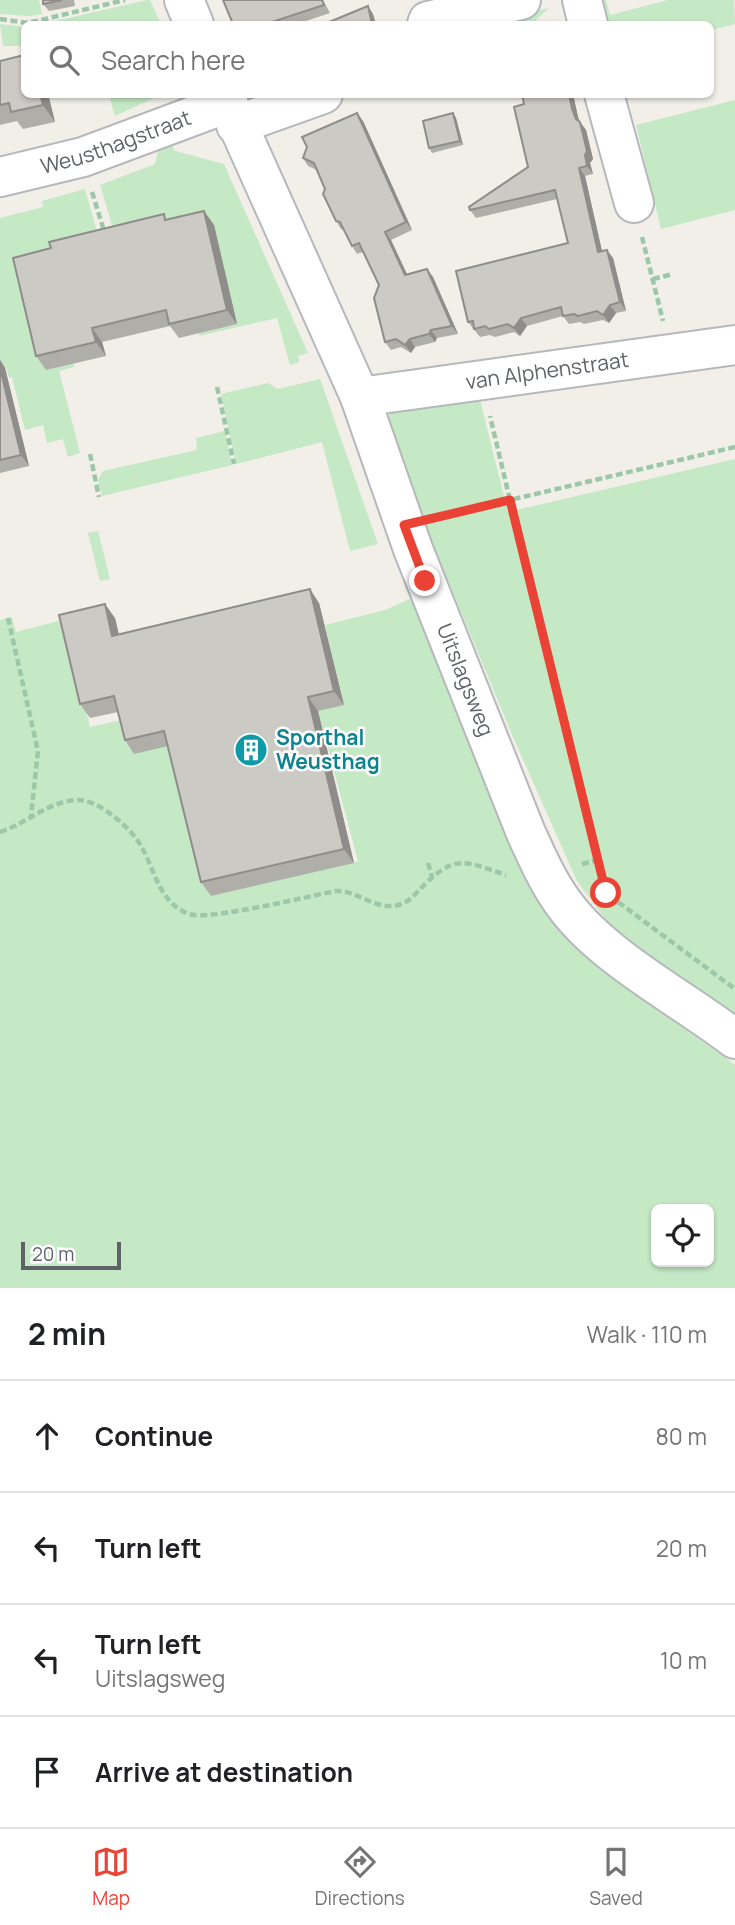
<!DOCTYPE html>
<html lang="en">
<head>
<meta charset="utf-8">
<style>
	body { margin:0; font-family:Manrope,sans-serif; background:#f2f2f2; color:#202124 }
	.controls { position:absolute; right:21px; bottom:21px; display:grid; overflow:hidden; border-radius:10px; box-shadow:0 2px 5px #0004 }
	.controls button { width:63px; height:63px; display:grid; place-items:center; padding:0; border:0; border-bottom:2px solid #e0e0e0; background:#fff; color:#202124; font:35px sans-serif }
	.scale { position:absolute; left:21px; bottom:18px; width:100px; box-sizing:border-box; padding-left:7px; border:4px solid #5f6368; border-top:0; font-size:19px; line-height:24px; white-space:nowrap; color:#5f6368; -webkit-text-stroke:5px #fff; paint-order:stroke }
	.stop { position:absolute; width:21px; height:21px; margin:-16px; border:5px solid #ea4335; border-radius:50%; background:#fff }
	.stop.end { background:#ea4335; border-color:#fff; box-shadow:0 2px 7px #0008 }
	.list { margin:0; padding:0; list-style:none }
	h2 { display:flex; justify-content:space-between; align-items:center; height:91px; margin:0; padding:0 28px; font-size:30px }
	h2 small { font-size:23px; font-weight:400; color:#757577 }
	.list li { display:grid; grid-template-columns:46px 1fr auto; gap:21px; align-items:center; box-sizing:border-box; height:112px; padding:0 28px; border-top:2px solid #e0e0e0 }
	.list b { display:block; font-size:26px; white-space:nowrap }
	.list p { margin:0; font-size:23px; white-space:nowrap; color:#757577 }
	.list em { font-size:23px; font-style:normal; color:#757577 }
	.icon { flex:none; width:38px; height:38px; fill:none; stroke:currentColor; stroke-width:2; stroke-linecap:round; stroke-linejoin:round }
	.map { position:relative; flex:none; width:735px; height:1288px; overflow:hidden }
	.search { position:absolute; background:#fff; box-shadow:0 2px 5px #0004; left:21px; right:21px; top:21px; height:77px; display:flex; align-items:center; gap:18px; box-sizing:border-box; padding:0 24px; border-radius:10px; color:#757577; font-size:26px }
	.sheet { height:539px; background:#fff }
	nav { display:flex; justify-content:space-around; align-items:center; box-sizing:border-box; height:98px; border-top:2px solid #e0e0e0; background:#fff; font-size:19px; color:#757577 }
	nav a { display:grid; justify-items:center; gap:4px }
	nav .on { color:#ea4335 }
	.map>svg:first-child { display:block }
</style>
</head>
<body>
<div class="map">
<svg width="735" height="1288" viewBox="0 0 735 1288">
	<rect width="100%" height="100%" fill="#f1efe8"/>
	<g fill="#c5e8c5" fill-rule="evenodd">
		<path d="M 0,0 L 39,0 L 42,14 L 29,16 L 0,14 Z"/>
		<path d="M 147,0 L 150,0 L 161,24 L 42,24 Z"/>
		<path d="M 594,0 L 606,0 L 610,15 L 668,0 L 734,0 L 735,24 L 711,30 L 710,24 L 600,24 Z"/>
		<path d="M 549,8 L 532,24 L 480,24 Z"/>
		<path d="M 0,24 L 24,27 L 24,46 L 3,46 Z"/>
		<path d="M 109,95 L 109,94 L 161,95 L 115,116 Z"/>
		<path d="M 735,100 L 735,210 L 661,229 L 636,125 Z"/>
		<path d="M 171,144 L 175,151 L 224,164 L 308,353 L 298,356 L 299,362 L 290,365 L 277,318 L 199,336 L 199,333 L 237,323 L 119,249 L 100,185 L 155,164 L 158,151 Z"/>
		<path d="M 85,189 L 101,246 L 46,370 L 74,363 L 74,367 L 59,371 L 80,453 L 68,457 L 63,439 L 47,443 L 43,425 L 25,430 L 12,377 L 9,378 L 6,367 L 0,368 L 0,218 L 43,207 L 42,201 Z"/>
		<path d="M 320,379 L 378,544 L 350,551 L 322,442 L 236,464 L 221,394 L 268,383 L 278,389 Z"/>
		<path d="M 478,392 L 508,512 L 735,459 L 735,1022 L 643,956 L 609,924 L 577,881 L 513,737 L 387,433 L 389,415 L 398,406 Z"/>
		<path d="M 225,431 L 232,465 L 102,496 L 98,480 L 103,471 L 197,450 L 196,438 Z"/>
		<path d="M 98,531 L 110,579 L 100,581 L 88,533 Z"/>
		<path d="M 417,596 L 620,982 L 735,1065 L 735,1288 L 0,1288 L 0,620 L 12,617 L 16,632 L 108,608 L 111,619 L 68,630 L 90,727 L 126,719 L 174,745 L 354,863 L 358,861 L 318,711 L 344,704 L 325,625 L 385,610 ZM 656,1209 L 709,1209 L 709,1262 L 656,1262 Z"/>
	</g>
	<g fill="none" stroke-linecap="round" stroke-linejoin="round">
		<defs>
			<g id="street">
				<path d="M 184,0 L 194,24"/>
				<path d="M 582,0 L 588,24"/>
				<path d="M 427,24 L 428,21 L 521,0"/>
				<path id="s1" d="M 224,94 L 360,397 L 413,549 L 526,833 C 538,859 549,885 567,908 C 606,959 683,999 735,1039"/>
				<path d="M 604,94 L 634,203"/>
				<path d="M 236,125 L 323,94"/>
				<path id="s2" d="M 0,177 L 83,157 L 228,103"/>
				<path id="s3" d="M 360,397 L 735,345"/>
			</g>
		</defs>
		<use href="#street" stroke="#b5b8bc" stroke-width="42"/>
		<g stroke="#9cc7a9" stroke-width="4.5" stroke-dasharray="7 3.5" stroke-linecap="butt">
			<path d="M 0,19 L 28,23 L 125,0"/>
			<path d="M 92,192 L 105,234"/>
			<path d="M 642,237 L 663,321"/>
			<path d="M 653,279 L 673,274"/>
			<path d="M 217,387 L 234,464"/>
			<path d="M 735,447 L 510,500 L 606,893 L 735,989"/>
			<path d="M 90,454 L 99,497"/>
			<path d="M 439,517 L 510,500 L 490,416"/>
			<path d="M 8,618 L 38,751 L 31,816"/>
			<path d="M 0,832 C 28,823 48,801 78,800 C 98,799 132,829 141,846 C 155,870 159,903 189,914 C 207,921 310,896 336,891 C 357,890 376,911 398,905 C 407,903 414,896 420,889 C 455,854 462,860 506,875"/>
			<path d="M 428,863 L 432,877"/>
			<path d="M 582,864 L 598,860"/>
		</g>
		<use href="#street" stroke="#fff" stroke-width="38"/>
	</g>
	<g fill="#afaea9">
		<path d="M 43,0 L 74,0 L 75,6 L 49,11 L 43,4 Z"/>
		<path d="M 323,0 L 330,13 L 297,24 L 233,24 Z"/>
		<path d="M 0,61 L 48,94 L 55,122 L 23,129 L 17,121 L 0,125 Z"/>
		<path d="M 522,94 L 573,94 L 578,117 L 579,121 L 586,130 L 593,159 L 590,163 L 593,174 L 585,176 L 602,251 L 613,258 L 626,311 L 616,313 L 609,323 L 603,320 L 584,324 L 580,322 L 569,324 L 563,316 L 527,326 L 520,336 L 514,332 L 495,337 L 490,335 L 480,337 L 468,322 L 568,243 L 557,199 L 476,218 L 470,210 L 528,167 L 524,104 Z"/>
		<path d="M 453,113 L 456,118 L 463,145 L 432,153 L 429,148 Z"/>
		<path d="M 363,121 L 412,230 L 391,240 L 407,274 L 433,277 L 458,334 L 437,338 L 435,342 L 415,347 L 411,353 L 401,347 L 391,350 L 385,342 L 379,285 L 363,252 L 357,254 L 352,246 L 344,230 L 341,229 L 336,221 L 325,189 L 317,170 L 308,166 L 303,158 Z"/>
		<path d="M 204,211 L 214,225 L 237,324 L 179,338 L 170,326 L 102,342 L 106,356 L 46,370 L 36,356 L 168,220 Z"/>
		<path d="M 0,360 L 5,368 L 29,466 L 0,473 Z"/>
		<path d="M 319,603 L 344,705 L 318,711 L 354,863 L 211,896 L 201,882 L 168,746 L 134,754 L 125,740 L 118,712 L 90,718 L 80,704 L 115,618 L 119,634 Z"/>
	</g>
	<g fill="#8f8d8a">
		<path d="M 368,6 L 373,14 L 376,24 L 372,24 Z"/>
		<path d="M 40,94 L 48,94 L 55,122 L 43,105 Z"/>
		<path d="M 569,94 L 573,94 L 578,117 L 582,127 L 580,122 L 586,130 L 593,159 L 590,163 L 593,174 L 587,166 Z"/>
		<path d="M 357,113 L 363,121 L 412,230 L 406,222 Z"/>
		<path d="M 453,113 L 456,118 L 463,145 L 460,141 Z"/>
		<path d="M 579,168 L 585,176 L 604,260 L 598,252 Z"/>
		<path d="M 204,211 L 214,225 L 237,324 L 227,310 Z"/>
		<path d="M 385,232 L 391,240 L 411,283 L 405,275 Z"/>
		<path d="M 607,250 L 613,258 L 626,311 L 620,302 Z"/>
		<path d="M 427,269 L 433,277 L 458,334 L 452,326 Z"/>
		<path d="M 610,305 L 616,313 L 609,323 L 603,315 Z"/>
		<path d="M 521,318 L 527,326 L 520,336 L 514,328 Z"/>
		<path d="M 92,328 L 102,342 L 106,356 L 96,342 Z"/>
		<path d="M 431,330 L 437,338 L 435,342 L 429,334 Z"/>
		<path d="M 410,339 L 415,347 L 411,353 L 405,345 Z"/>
		<path d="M 0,360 L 5,368 L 29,466 L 21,455 L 0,368 Z"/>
		<path d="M 310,589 L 319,603 L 344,705 L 334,691 Z"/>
		<path d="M 105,604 L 115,618 L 122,650 L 112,636 Z"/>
		<path d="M 308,697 L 318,711 L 354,863 L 344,849 Z"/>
	</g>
	<g fill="#cccac5" stroke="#8f8d8a" stroke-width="2">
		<path d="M 43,0 L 62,0 L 43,4 Z"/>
		<path d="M 223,0 L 322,0 L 324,5 L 266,24 L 233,24 Z"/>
		<path d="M 368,6 L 372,24 L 330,24 L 329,22 Z"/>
		<path d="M 24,55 L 24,94 L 40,94 L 43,105 L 11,112 L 9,103 L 0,105 L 0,61 Z"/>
		<path d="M 522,94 L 569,94 L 572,109 L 576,119 L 580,122 L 587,151 L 585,155 L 587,166 L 579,168 L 598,252 L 607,250 L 620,302 L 610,305 L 603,315 L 597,311 L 578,316 L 574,314 L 563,316 L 561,307 L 521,318 L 514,328 L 508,324 L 489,329 L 485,326 L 474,329 L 473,321 L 468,322 L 456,271 L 568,243 L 555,190 L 470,210 L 469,207 L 528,167 L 514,107 L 524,104 Z"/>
		<path d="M 357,113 L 406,222 L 385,232 L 405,275 L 427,269 L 452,326 L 431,330 L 429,334 L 410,339 L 405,345 L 396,339 L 385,342 L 374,298 L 379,285 L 359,243 L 352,246 L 340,222 L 336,221 L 323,194 L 325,189 L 314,163 L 303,158 L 307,147 L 302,137 Z"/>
		<path d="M 453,113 L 460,141 L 429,148 L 423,121 Z"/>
		<path d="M 204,211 L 227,310 L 169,324 L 166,310 L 92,328 L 96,342 L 36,356 L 13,258 L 51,248 L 49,242 L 164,214 L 165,220 Z"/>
		<path d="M 0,368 L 21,455 L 0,460 Z"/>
		<path d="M 310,589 L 334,691 L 308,697 L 344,849 L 201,882 L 164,731 L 125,740 L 114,696 L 80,704 L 59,615 L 105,604 L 112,636 Z"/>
	</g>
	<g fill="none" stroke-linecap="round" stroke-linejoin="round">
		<path stroke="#ea4335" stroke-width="9" d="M 425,581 L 404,525 L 510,500 L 606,893"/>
	</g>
	<defs>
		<symbol id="building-disc" viewBox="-11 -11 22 22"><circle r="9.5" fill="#0f9aa8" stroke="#fff"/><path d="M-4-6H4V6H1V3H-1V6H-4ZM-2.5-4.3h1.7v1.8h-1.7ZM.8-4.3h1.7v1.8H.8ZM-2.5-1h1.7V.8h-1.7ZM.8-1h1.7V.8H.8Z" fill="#fff"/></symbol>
	</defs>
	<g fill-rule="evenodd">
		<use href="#building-disc" x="232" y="731" width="38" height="38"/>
	</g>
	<g text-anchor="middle" stroke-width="5" stroke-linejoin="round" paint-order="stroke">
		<g font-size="21" fill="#5f6368" stroke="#fff">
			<text dy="7" stroke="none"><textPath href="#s2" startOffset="121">Weusthagstraat</textPath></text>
			<text dy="7" stroke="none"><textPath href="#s3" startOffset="189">van Alphenstraat</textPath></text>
			<text dy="7" stroke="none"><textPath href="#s1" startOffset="634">Uitslagsweg</textPath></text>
		</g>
		<g font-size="21" font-weight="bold" fill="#0d838f" stroke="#fff" text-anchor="start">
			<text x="276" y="745">Sporthal<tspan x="276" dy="24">Weusthag</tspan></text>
		</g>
	</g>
</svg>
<div class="controls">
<button><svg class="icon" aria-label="locate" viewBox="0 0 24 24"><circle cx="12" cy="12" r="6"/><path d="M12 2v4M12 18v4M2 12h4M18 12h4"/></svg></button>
</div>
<div class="scale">20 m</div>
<div class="stop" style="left:606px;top:893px"></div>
<div class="stop end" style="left:425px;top:581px"></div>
<div class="search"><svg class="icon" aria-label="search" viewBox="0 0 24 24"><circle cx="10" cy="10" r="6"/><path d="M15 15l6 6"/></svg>Search here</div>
</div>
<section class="sheet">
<h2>2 min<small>Walk · 110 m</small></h2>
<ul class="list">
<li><svg class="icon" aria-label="ahead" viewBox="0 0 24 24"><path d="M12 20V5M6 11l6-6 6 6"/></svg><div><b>Continue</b></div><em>80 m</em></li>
<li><svg class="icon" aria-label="left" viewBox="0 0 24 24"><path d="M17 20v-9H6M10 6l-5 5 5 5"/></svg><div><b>Turn left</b></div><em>20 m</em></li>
<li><svg class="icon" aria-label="left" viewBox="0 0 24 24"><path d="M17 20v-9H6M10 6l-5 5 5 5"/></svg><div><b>Turn left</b><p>Uitslagsweg</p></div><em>10 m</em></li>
<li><svg class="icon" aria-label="arrive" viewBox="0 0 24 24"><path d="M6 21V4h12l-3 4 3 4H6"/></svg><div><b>Arrive at destination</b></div></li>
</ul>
</section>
<nav>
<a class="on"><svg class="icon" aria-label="map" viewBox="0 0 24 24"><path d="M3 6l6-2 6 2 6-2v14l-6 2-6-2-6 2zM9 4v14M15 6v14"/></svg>Map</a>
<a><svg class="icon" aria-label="directions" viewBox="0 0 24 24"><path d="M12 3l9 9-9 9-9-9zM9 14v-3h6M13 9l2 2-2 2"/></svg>Directions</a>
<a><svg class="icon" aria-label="saved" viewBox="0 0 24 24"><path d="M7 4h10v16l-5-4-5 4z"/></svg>Saved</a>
</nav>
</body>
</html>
